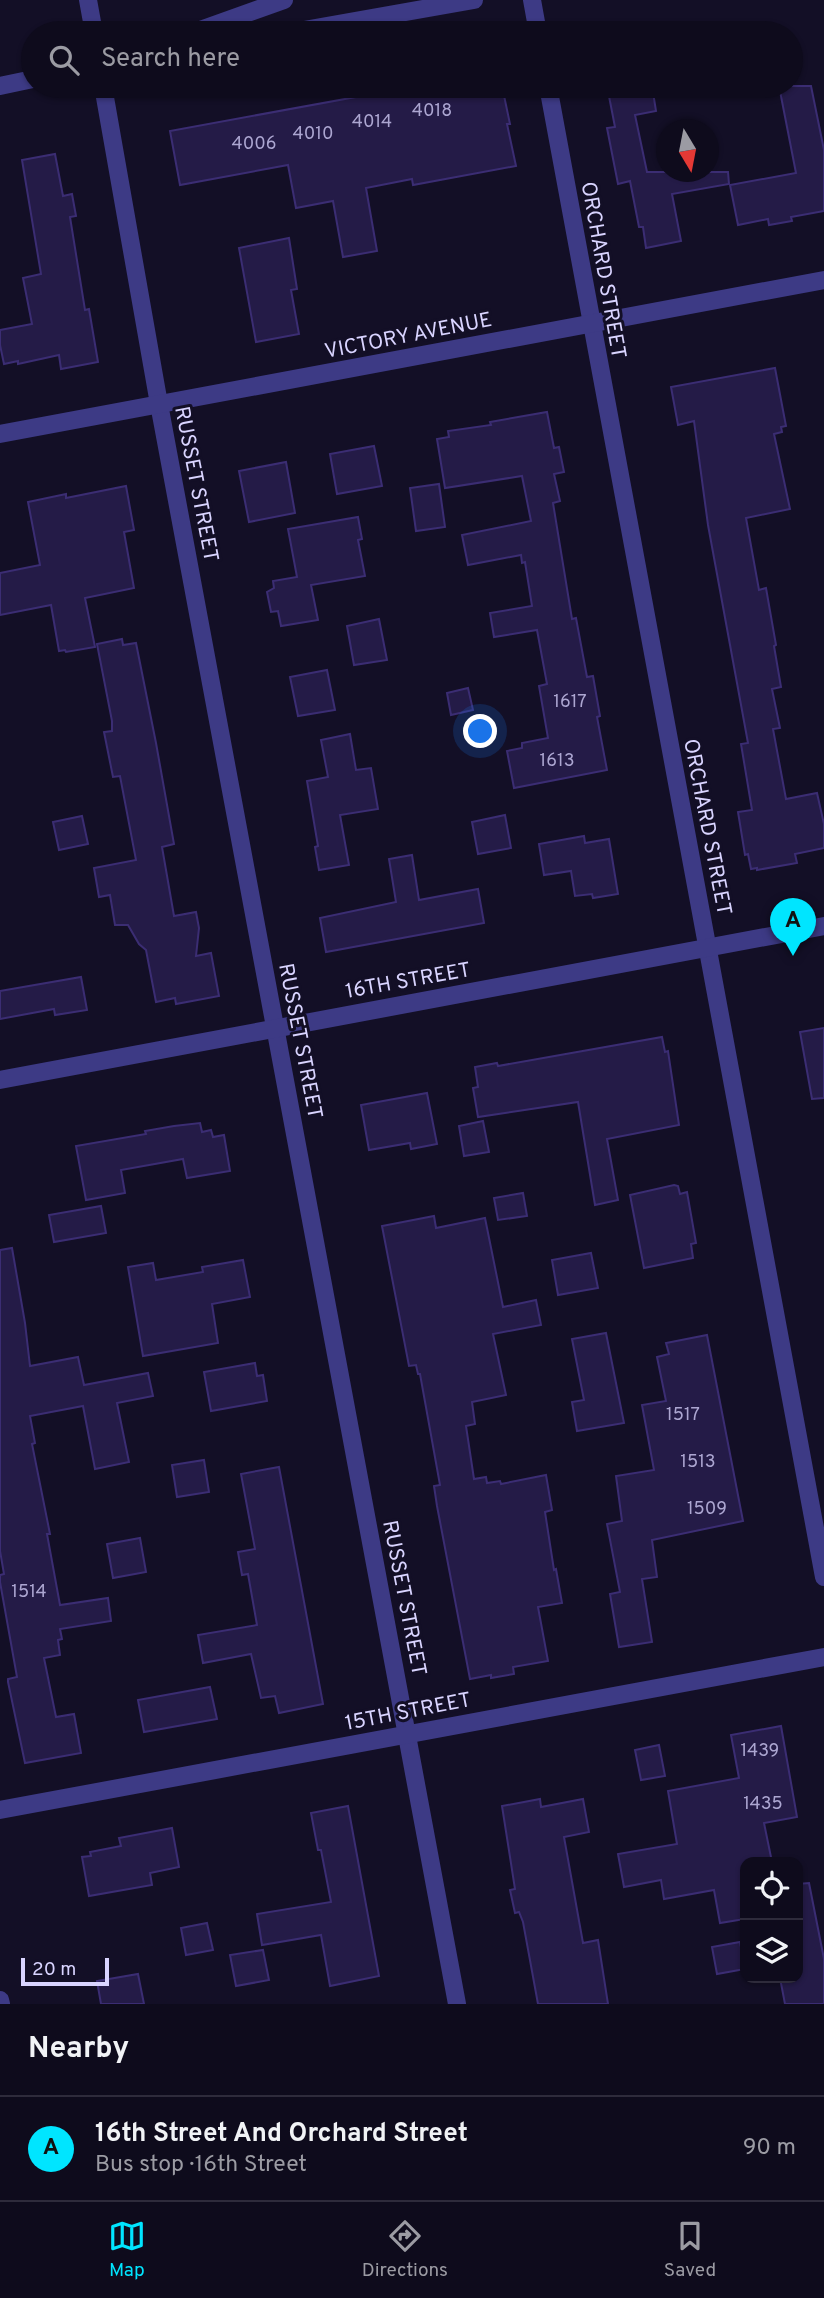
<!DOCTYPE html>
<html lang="en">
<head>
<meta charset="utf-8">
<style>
	body { margin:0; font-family:Overpass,sans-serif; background:#1c1929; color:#f1f3f6 }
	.controls { position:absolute; right:21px; bottom:21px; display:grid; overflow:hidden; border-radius:14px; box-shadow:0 2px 5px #0004 }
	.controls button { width:63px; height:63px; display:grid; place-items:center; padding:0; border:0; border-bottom:2px solid #2e2b3b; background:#0e0b1c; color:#f1f3f6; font:35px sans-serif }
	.compass { position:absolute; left:656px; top:119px; width:63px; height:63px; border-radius:50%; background:#0e0b1c; box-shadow:0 2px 5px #0004; rotate:170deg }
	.scale { position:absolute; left:21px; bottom:18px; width:88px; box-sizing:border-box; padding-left:7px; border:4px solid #d9d4ff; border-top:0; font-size:19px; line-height:24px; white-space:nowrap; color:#d9d4ff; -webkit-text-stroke:5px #130f26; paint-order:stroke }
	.you { position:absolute; left:481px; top:732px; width:24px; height:24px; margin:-18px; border:5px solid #fff; border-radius:50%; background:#1a73e8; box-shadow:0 0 0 10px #1a73e833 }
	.badge { display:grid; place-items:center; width:46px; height:46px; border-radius:50%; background:#00e5ff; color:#111; font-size:23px; font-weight:700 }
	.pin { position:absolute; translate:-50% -58px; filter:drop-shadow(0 2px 4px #0008) }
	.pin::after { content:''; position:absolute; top:37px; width:24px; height:21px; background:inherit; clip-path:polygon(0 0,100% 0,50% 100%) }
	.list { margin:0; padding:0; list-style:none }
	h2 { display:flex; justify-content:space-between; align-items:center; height:91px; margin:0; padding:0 28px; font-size:30px }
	h2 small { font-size:23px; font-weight:400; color:#9b9ba3 }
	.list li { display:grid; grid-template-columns:46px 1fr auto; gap:21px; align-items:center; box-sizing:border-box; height:105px; padding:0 28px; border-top:2px solid #2e2b3b }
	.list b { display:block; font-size:26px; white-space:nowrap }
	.list p { margin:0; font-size:23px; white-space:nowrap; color:#9b9ba3 }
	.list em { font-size:23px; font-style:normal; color:#9b9ba3 }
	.icon { flex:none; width:38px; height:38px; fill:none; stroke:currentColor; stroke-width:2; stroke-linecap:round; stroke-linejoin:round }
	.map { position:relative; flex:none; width:824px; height:2004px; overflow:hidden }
	.search { position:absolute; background:#0e0b1c; box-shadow:0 2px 5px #0004; left:21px; right:21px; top:21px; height:77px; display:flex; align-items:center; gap:18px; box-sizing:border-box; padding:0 24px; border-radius:38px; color:#9b9ba3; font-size:26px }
	.sheet { height:196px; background:#0e0b1c }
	nav { display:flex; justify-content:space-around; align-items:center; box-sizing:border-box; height:98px; border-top:2px solid #2e2b3b; background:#0e0b1c; font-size:19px; color:#9b9ba3 }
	nav a { display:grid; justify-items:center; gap:4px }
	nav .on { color:#00e5ff }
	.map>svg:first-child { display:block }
</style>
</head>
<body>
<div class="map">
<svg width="824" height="2004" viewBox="0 0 824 2004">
	<rect width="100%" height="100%" fill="#130f26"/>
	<g fill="#241b47" stroke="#3b2d73" stroke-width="2">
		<path d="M 416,86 L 502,86 L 510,124 L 507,124 L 516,166 L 413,185 L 412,179 L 366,188 L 377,251 L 343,257 L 333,201 L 296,208 L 288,165 L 180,185 L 170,131 Z"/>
		<path d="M 607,86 L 652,86 L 656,111 L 635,115 L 647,172 L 728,172 L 729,184 L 672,194 L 681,241 L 646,248 L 643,227 L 639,227 L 630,181 L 618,184 L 607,128 L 615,127 Z"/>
		<path d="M 779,86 L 811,86 L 824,150 L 824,211 L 791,217 L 792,221 L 769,225 L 768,219 L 738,225 L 730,185 L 796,173 Z"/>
		<path d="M 55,154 L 63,196 L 72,194 L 76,216 L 70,217 L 85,310 L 89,309 L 98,362 L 61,369 L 59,355 L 18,364 L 18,361 L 4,364 L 0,345 L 0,330 L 32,324 L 23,278 L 41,274 L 22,160 Z"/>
		<path d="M 289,238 L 297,289 L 291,290 L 299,334 L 256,342 L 239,248 Z"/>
		<path d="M 775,368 L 786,426 L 781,427 L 782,432 L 774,434 L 790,509 L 746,518 L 759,590 L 766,588 L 776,645 L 774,646 L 781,687 L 772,689 L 780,728 L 773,729 L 786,799 L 817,793 L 824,824 L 824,848 L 795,854 L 797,863 L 757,870 L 757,868 L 751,869 L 748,854 L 745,855 L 738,812 L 752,810 L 741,744 L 748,743 L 708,525 L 694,421 L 678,425 L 671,387 Z"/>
		<path d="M 547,412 L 554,448 L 559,447 L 564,472 L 554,474 L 560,501 L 553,503 L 572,619 L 576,618 L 587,677 L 593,676 L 600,716 L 597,717 L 607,770 L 514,788 L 507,751 L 522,748 L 522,743 L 548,738 L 539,686 L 547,684 L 537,630 L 494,637 L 490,613 L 532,606 L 525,562 L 522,563 L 521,555 L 468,565 L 462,535 L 531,521 L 522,476 L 445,488 L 437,439 L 449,437 L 448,431 L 491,425 L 490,422 Z"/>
		<path d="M 374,446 L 382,486 L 337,494 L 330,454 Z"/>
		<path d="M 286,462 L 295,513 L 249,522 L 239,471 Z"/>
		<path d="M 439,484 L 445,527 L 416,531 L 410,488 Z"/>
		<path d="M 126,486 L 134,530 L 124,532 L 134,588 L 85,598 L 95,647 L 66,652 L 65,650 L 59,651 L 51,605 L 0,615 L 0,573 L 40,565 L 28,502 L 66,494 L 66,498 Z"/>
		<path d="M 358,517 L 362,539 L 358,540 L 365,576 L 311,585 L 318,620 L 281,626 L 278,611 L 271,612 L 267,592 L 274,588 L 273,581 L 297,577 L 288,529 Z"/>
		<path d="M 379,619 L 387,660 L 354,665 L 347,626 Z"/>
		<path d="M 122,639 L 123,645 L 136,643 L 156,743 L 174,844 L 162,847 L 174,916 L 196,912 L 199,928 L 196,956 L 211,953 L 219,996 L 176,1004 L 175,998 L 156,1002 L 146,950 L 139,944 L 128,925 L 115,925 L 110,895 L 99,897 L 94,868 L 136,860 L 120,776 L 113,777 L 104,732 L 112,731 L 112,721 L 97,644 Z"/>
		<path d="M 327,670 L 335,710 L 298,716 L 290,677 Z"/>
		<path d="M 468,688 L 473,710 L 451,715 L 447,693 Z"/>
		<path d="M 350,734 L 356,770 L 371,768 L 378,809 L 340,815 L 349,865 L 319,870 L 315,847 L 318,846 L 307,781 L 328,777 L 321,740 Z"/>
		<path d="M 505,815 L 511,848 L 478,854 L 472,822 Z"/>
		<path d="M 82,816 L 88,844 L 59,850 L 53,822 Z"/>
		<path d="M 584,836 L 585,843 L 609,839 L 618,894 L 593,898 L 592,894 L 575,896 L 571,871 L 544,875 L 539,844 Z"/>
		<path d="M 412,855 L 419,900 L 478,889 L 484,923 L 326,952 L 320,918 L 396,902 L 389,859 Z"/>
		<path d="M 81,977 L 87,1010 L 55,1015 L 54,1009 L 0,1019 L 0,991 Z"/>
		<path d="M 824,1028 L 824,1098 L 812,1099 L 800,1032 Z"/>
		<path d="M 662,1037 L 665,1052 L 668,1051 L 679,1125 L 607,1139 L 618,1200 L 595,1205 L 578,1102 L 478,1117 L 473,1088 L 478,1087 L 475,1067 L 497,1063 L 498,1066 Z"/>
		<path d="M 427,1093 L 437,1144 L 411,1149 L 410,1143 L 369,1150 L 361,1105 Z"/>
		<path d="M 483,1121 L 489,1152 L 464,1156 L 459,1126 Z"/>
		<path d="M 200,1123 L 202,1132 L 211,1130 L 213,1137 L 224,1135 L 230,1171 L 187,1178 L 183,1159 L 121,1170 L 125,1193 L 86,1200 L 76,1146 L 146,1134 L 145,1131 L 174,1126 Z"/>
		<path d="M 674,1185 L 678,1186 L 680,1194 L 687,1192 L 696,1243 L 691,1244 L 693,1258 L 644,1268 L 630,1195 Z"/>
		<path d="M 523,1193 L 527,1216 L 498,1220 L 494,1198 Z"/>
		<path d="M 101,1206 L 106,1233 L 54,1242 L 49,1215 Z"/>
		<path d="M 434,1216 L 436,1228 L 485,1218 L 503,1307 L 536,1300 L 541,1325 L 493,1334 L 506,1395 L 472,1402 L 475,1424 L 466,1426 L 474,1479 L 486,1477 L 487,1483 L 500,1481 L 501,1484 L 546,1475 L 552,1510 L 545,1512 L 554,1570 L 556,1569 L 562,1603 L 538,1607 L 548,1661 L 513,1667 L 514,1674 L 491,1678 L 491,1675 L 470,1679 L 437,1506 L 434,1486 L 440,1485 L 420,1374 L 418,1374 L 416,1365 L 409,1366 L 382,1226 Z"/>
		<path d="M 12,1248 L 25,1323 L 30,1366 L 78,1357 L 84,1385 L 148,1373 L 153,1396 L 117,1403 L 129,1462 L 95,1469 L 83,1406 L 30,1416 L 35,1443 L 32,1444 L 50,1534 L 47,1534 L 60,1605 L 108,1598 L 111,1621 L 60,1629 L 62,1639 L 58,1640 L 60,1655 L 44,1658 L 56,1717 L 74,1714 L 81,1753 L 25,1763 L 8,1682 L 8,1679 L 17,1677 L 0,1582 L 0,1575 L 4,1574 L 0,1551 L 0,1250 Z"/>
		<path d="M 591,1253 L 598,1288 L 558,1295 L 552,1260 Z"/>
		<path d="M 243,1260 L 250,1297 L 212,1304 L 218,1343 L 143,1356 L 128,1267 L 153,1263 L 156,1280 L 203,1272 L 202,1267 Z"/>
		<path d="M 606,1333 L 624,1423 L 577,1431 L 572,1402 L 584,1400 L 572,1339 Z"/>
		<path d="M 707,1335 L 743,1521 L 652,1540 L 657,1577 L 642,1579 L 652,1642 L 619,1647 L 610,1594 L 620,1592 L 607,1524 L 622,1521 L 616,1476 L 654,1470 L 642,1405 L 666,1401 L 657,1357 L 669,1354 L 666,1343 Z"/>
		<path d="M 255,1363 L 257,1376 L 263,1375 L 267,1401 L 211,1411 L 204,1372 Z"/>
		<path d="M 204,1460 L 209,1492 L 177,1497 L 172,1465 Z"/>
		<path d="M 279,1467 L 323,1704 L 279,1713 L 275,1696 L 261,1698 L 251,1654 L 203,1663 L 198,1635 L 257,1625 L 248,1574 L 242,1575 L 238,1552 L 255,1549 L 241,1474 Z"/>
		<path d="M 140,1538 L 146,1572 L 113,1578 L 107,1544 Z"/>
		<path d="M 210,1687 L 217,1719 L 144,1732 L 138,1700 Z"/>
		<path d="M 781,1726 L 797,1817 L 764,1823 L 772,1862 L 745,1862 L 745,1919 L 720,1923 L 714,1890 L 664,1899 L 661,1880 L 624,1887 L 618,1854 L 677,1844 L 668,1791 L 739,1778 L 731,1735 Z"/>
		<path d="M 659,1745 L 665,1776 L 641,1780 L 635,1750 Z"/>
		<path d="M 540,1799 L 541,1807 L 583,1799 L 589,1832 L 564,1837 L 583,1943 L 598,1940 L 608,2004 L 538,2004 L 523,1922 L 519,1912 L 515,1913 L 510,1890 L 515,1889 L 502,1806 Z"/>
		<path d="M 348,1806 L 379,1976 L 330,1986 L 321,1935 L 262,1945 L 257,1914 L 331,1902 L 321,1850 L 318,1850 L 311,1813 Z"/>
		<path d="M 172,1828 L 179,1867 L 150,1873 L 152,1885 L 89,1896 L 82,1857 L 91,1856 L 90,1852 L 121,1846 L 119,1838 Z"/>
		<path d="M 809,1883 L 824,1959 L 824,2004 L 785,2004 L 780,1978 L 798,1978 L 798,1884 Z"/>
		<path d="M 207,1923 L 213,1950 L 186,1955 L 181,1928 Z"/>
		<path d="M 740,1942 L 745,1969 L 717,1974 L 712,1947 Z"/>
		<path d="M 263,1950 L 269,1980 L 236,1986 L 230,1955 Z"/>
		<path d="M 138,1974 L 144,2004 L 101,2004 L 97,1981 Z"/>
	</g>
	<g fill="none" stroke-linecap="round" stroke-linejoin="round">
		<g stroke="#3d3a85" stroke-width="18">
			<path d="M 88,0 L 94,33"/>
			<path d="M 532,0 L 538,33"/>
			<path d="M 192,33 L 284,0"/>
			<path d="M 287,33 L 474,0"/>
			<path d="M 0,86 L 33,79"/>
			<path d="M 103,86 L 159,404 L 457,2004"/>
			<path d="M 548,86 L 824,1577"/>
			<path d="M 0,434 L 824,280"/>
			<path d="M 0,1810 L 824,1657"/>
		</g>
		<g stroke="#3d3a85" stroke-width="18">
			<path d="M 0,1080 L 824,926"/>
			<path d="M 0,2000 L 1,2004"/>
		</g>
	</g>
	<g text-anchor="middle" stroke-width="6" stroke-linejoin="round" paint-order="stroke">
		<g font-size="18" fill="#aca6d1">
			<text x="432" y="116">4018</text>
			<text x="372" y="127">4014</text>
			<text x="313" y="139">4010</text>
			<text x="254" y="149">4006</text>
			<text x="570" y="707">1617</text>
			<text x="557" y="766">1613</text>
			<text x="683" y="1420">1517</text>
			<text x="698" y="1467">1513</text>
			<text x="707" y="1514">1509</text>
			<text x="29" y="1597">1514</text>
			<text x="760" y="1756">1439</text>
			<text x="763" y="1809">1435</text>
		</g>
		<g font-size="21" fill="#d9d4ff" stroke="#130f26">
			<text transform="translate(604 270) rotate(80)" y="7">ORCHARD STREET</text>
			<text transform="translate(408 335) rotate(-11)" y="7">VICTORY AVENUE</text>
			<text transform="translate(197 484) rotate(79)" y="7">RUSSET STREET</text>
			<text transform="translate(708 827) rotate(79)" y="7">ORCHARD STREET</text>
			<text transform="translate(408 980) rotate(-10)" y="7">16TH STREET</text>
			<text transform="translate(301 1041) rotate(79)" y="7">RUSSET STREET</text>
			<text transform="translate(405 1598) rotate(79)" y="7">RUSSET STREET</text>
			<text transform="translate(408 1711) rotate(-11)" y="7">15TH STREET</text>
		</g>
	</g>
</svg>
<div class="controls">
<button><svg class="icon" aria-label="locate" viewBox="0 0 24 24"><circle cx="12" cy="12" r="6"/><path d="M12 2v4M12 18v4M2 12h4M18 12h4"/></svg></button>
<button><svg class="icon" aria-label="layers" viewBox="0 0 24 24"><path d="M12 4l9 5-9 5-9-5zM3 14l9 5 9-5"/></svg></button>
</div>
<svg class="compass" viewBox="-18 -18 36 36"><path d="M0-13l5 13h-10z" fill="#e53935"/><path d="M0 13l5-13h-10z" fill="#9b9ba3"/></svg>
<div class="scale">20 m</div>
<div class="you"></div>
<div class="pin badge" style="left:793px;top:956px">A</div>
<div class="search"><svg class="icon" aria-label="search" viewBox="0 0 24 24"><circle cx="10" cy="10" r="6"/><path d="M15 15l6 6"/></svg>Search here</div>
</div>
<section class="sheet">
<h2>Nearby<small></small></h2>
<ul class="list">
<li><span class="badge">A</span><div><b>16th Street And Orchard Street</b><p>Bus stop · 16th Street</p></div><em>90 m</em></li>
</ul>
</section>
<nav>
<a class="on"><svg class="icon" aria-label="map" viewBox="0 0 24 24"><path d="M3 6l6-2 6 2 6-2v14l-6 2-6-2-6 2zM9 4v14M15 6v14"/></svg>Map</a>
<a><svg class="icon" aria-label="directions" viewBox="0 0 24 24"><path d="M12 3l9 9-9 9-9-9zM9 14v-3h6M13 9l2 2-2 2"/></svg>Directions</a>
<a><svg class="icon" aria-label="saved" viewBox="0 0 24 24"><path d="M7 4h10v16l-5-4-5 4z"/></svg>Saved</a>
</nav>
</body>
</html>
